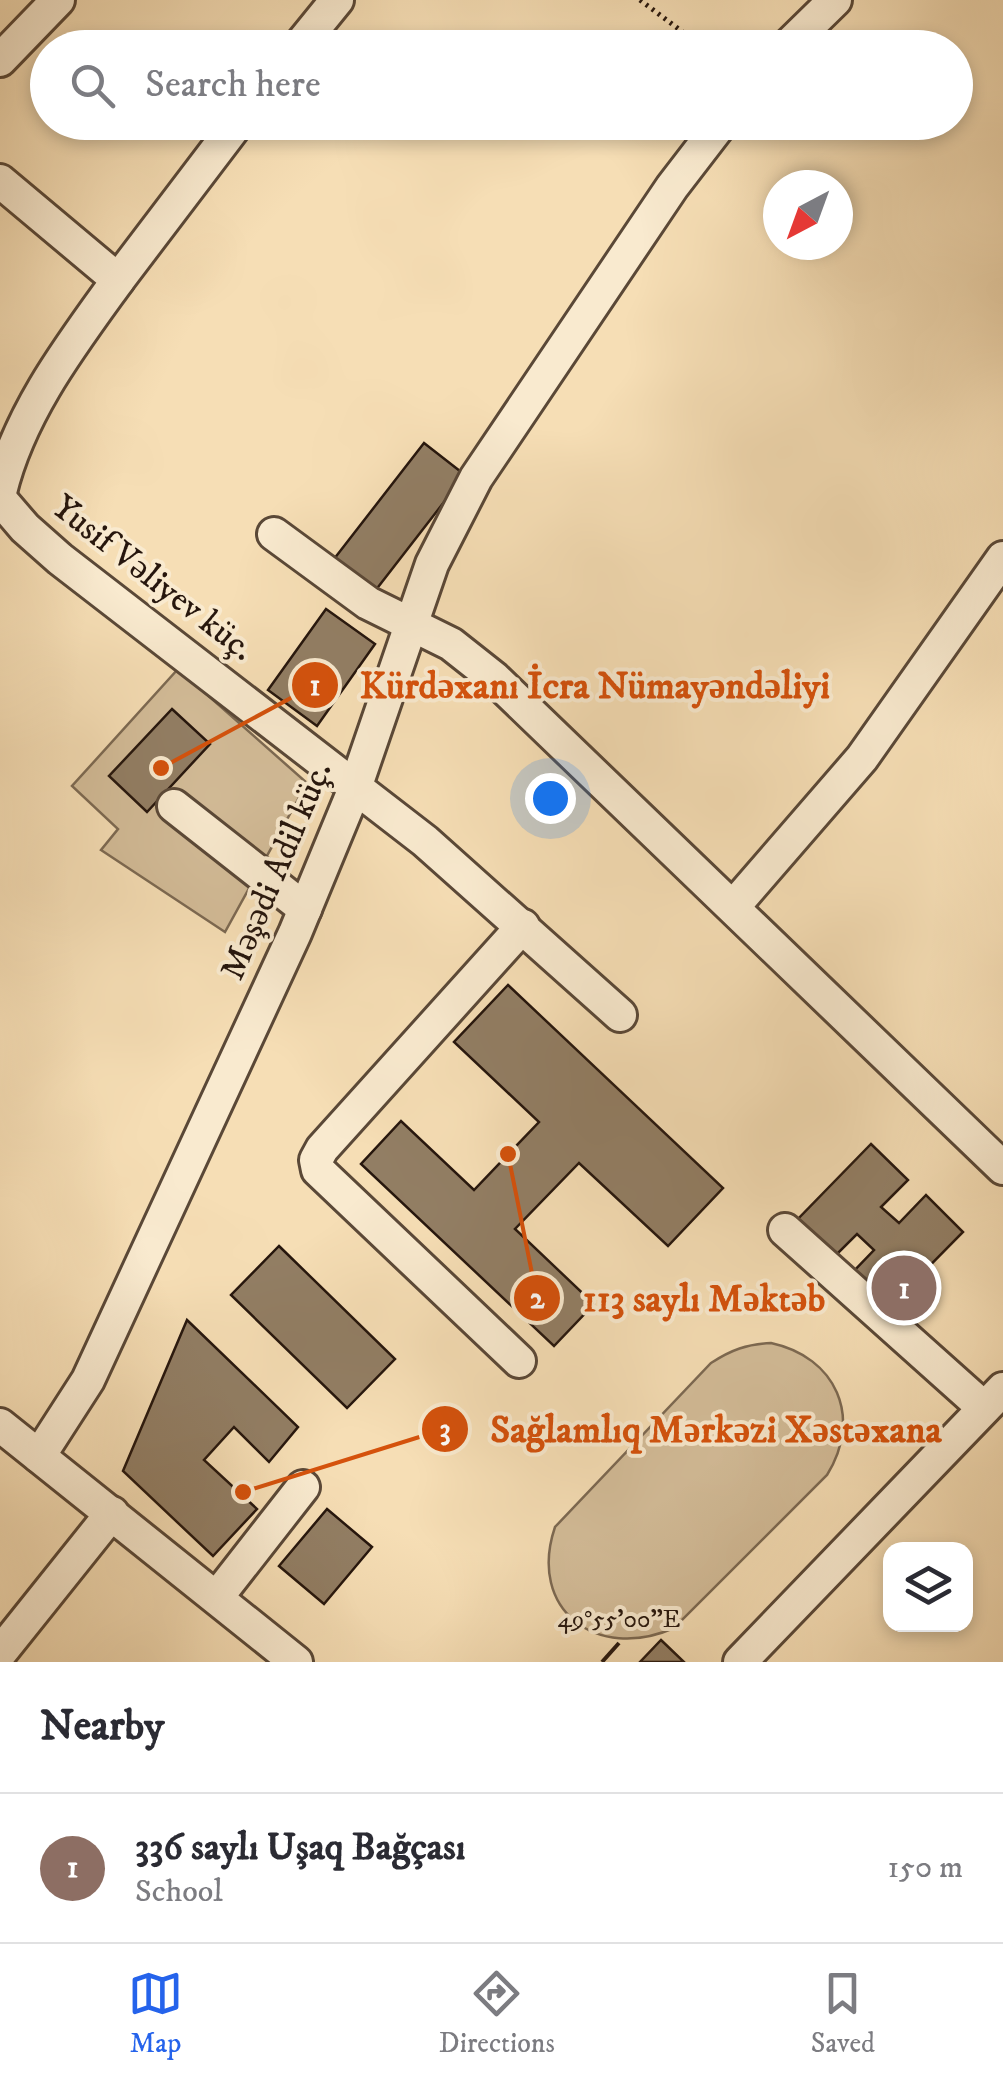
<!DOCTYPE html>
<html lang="en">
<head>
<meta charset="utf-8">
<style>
	body { margin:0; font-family:"IM FELL DW Pica",serif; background:#f7f7f7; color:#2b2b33 }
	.controls { position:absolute; right:30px; bottom:30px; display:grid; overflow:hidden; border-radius:20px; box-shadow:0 5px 15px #0003 }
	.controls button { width:90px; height:90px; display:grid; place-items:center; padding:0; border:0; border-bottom:2px solid #e1e1e2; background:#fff; color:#2b2b33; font:50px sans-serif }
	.compass { position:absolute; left:763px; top:170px; width:90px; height:90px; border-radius:50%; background:#fff; box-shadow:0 5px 15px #0003; rotate:221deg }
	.you { position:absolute; left:550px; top:798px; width:35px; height:35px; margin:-25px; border:8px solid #fff; border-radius:50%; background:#1a73e8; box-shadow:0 0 0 15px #1a73e833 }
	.badge { display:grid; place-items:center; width:65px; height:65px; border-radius:50%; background:#2563eb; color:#fff; font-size:32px; font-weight:700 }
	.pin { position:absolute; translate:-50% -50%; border:5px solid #fff; box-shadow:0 2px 10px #0006 }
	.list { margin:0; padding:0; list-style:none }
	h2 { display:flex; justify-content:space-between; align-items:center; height:130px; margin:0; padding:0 40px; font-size:42px }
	h2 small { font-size:32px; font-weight:400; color:#7c7c81 }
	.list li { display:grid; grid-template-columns:65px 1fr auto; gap:30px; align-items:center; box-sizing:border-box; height:150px; padding:0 40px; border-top:2px solid #e1e1e2 }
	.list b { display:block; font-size:38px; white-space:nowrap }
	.list p { margin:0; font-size:32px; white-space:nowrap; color:#7c7c81 }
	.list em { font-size:32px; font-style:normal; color:#7c7c81 }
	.icon { flex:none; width:55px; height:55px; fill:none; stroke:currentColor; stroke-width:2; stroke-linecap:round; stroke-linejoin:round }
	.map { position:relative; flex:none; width:1003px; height:1662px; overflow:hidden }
	.search { position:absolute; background:#fff; box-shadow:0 5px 15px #0003; left:30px; right:30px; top:30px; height:110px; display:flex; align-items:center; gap:25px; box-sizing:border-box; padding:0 35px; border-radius:55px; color:#7c7c81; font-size:38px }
	.sheet { height:280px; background:#fff }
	nav { display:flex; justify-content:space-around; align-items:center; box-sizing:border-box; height:140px; border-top:2px solid #e1e1e2; background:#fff; font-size:28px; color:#7c7c81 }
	nav a { display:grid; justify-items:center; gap:5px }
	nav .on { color:#2563eb }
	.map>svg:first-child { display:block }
</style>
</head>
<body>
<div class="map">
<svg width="1003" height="1662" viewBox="0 0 1003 1662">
	<rect width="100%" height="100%" fill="#f6deb5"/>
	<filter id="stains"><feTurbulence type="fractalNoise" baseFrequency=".002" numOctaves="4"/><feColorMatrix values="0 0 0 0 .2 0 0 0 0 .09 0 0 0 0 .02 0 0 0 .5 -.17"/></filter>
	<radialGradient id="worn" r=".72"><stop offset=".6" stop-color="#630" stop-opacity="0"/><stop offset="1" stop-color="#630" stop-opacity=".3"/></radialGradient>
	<g fill="#d3bc98" stroke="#7c6952" stroke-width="2.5">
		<path d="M 178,669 L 307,783 L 225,932 L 101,850 L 118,829 L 72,786 Z"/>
		<path d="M 771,1343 C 836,1357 863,1417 827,1475 L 674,1628 C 597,1662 527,1610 555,1527 L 711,1363 C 731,1350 747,1344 771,1343 Z"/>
	</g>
	<g fill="#927e64" stroke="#26160d" stroke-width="2.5">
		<path d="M 424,443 L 465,475 L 375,591 L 334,559 Z"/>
		<path d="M 326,609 L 375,644 L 317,726 L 268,690 Z"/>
		<path d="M 172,709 L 210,744 L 147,812 L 109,776 Z"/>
		<path d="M 508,985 L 723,1188 L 668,1246 L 579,1163 L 515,1229 L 594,1304 L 554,1346 L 361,1164 L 401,1121 L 474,1190 L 539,1122 L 454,1042 Z"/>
		<path d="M 871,1144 L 908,1180 L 881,1207 L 899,1223 L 926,1195 L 963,1232 L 887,1309 L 851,1274 L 874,1250 L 857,1234 L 833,1258 L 796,1221 Z"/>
		<path d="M 279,1246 L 395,1359 L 347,1408 L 231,1295 Z"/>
		<path d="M 187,1320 L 298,1427 L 269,1462 L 234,1427 L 204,1460 L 257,1509 L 213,1556 L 123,1471 Z"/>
		<path d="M 327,1509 L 372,1547 L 324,1604 L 279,1566 Z"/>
		<path d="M 661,1640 L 684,1662 L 640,1662 Z"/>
	</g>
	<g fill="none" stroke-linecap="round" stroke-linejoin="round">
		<defs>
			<g id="minor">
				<path d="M 298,48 L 337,0"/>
				<path d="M 786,48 L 835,0"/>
				<path d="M 0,60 L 58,0"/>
				<path d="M 0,181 L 118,280 C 71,345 19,413 0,492"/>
				<path d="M 118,280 L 238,122"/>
				<path d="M 0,499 L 25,528 L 60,559 L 425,841 L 620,1015"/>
				<path d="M 274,534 L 368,603 L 451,644 L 494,678 L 1003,1168"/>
				<path d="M 174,806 L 305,909"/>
				<path d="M 733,907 L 862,758 L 1003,558"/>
				<path d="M 785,1230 L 984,1408"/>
				<path d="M 519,1361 L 318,1170 L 316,1160 L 322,1149 L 523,926"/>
				<path d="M 0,1425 L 296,1662"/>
				<path d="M 39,1456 L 88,1380 L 295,933 L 355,788 L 432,564 L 476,478 L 672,187 L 722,122"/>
				<path d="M 217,1597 L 303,1487"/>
				<path d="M 0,1653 L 112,1513"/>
				<path d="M 740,1662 L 1003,1389"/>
			</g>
		</defs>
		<use href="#minor" stroke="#5a4837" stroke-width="38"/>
		<path stroke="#26160d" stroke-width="5" stroke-dasharray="2.5 5" stroke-linecap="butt" d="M 640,0 L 704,48"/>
		<use href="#minor" stroke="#f9eacf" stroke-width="32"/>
	</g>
	<path fill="none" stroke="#26160d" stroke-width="4" d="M 602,1662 L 619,1643"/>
	<g text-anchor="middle" stroke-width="8" stroke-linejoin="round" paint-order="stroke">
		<g font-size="35" fill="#26160d" stroke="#f9eacf">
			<text transform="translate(154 577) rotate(38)" y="12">Yusif Vəliyev küç.</text>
			<text transform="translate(275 870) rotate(-67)" y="12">Məşədi Adil küç.</text>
		</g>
	</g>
	<g font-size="25" text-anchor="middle" fill="#26160d" stroke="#f9eacf" stroke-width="8" stroke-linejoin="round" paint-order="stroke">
		<text x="619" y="1627">49°55'00"E</text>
	</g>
	<path fill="none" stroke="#d5520c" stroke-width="4" d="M161 768L315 685M508 1154L537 1298M243 1492L445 1429"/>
	<g fill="#d5520c" stroke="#f9eacf" stroke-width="4">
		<circle cx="161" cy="768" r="10"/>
		<circle cx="508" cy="1154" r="10"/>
		<circle cx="243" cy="1492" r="10"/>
		<circle cx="315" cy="685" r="25"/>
		<circle cx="537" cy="1298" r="25"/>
		<circle cx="445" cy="1429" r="25"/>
	</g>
	<g font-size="30" text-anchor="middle" font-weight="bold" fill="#fff">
		<text x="315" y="695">1</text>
		<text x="537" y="1308">2</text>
		<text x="445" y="1439">3</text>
	</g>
	<g font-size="38" text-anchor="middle" font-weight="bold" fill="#d5520c" stroke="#f9eacf" stroke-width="8" stroke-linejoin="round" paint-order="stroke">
		<text x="595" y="698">Kürdəxanı İcra Nümayəndəliyi</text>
		<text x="704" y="1311">113 saylı Məktəb</text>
		<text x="716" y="1442">Sağlamlıq Mərkəzi Xəstəxana</text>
	</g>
	<rect width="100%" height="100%" filter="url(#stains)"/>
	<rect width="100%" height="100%" fill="url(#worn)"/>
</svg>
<div class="controls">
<button><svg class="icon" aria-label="layers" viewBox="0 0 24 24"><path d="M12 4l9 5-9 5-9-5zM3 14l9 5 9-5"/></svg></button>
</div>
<svg class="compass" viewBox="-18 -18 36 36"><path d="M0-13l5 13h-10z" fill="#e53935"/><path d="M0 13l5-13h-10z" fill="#7c7c81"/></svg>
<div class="you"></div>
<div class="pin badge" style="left:904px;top:1288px;background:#8d6e63">1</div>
<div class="search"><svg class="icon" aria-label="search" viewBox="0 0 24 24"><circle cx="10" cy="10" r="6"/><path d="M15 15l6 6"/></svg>Search here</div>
</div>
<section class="sheet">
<h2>Nearby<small></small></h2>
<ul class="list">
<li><span class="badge" style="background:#8d6e63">1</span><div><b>336 saylı Uşaq Bağçası</b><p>School</p></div><em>150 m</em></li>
</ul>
</section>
<nav>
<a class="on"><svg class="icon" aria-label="map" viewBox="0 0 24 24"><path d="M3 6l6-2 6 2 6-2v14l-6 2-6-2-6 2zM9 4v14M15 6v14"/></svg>Map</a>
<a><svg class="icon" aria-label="directions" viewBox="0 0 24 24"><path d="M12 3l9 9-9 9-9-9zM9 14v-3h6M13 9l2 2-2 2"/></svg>Directions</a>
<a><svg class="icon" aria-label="saved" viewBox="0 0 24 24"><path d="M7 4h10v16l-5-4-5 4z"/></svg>Saved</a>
</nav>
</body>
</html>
